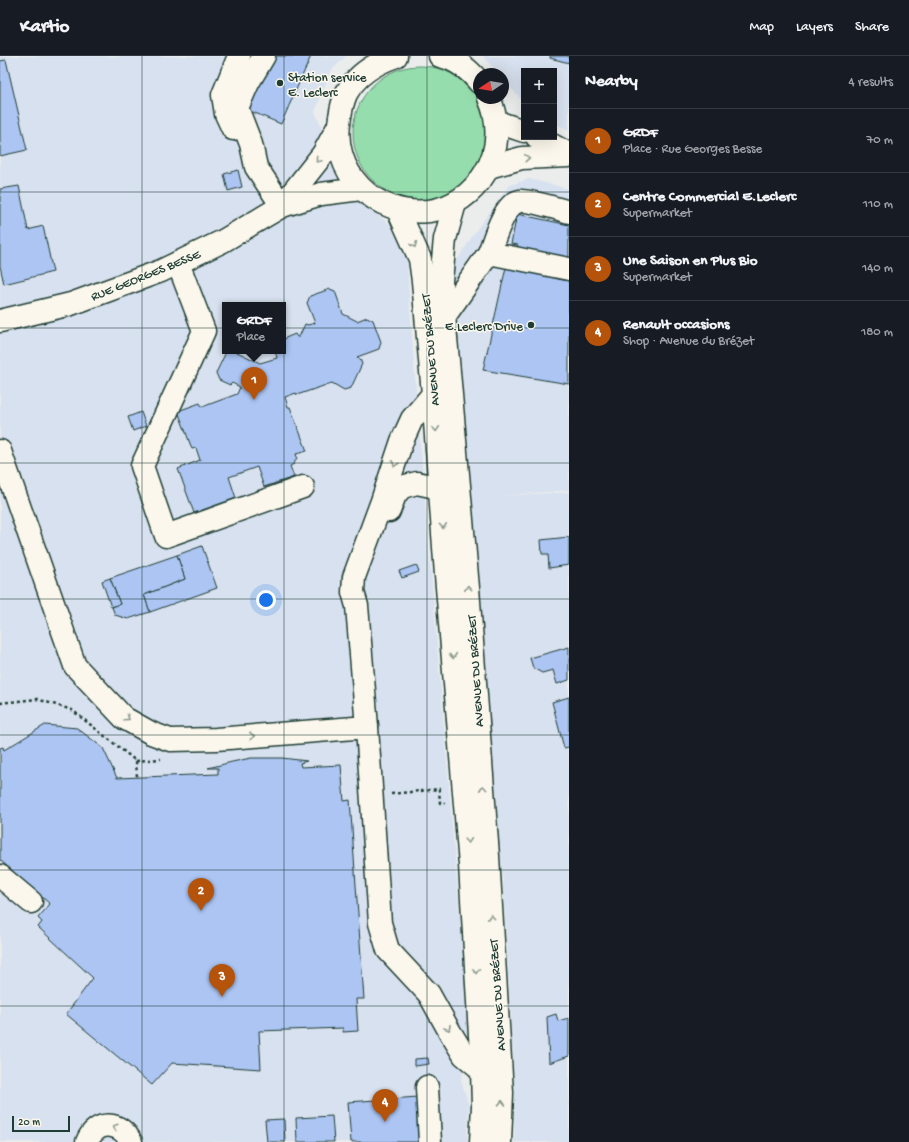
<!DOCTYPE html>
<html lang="en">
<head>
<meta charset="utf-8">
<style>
	body { margin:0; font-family:"Gochi Hand",sans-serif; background:#242831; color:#f1f3f6 }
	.controls { position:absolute; right:12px; top:12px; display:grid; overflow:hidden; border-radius:0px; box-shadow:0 4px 16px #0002 }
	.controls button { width:36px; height:36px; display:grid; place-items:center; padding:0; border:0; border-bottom:1px solid #363941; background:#171b24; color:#f1f3f6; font:20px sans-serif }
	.compass { position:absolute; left:473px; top:12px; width:36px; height:36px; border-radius:50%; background:#171b24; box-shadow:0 4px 16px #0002; rotate:258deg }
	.scale { position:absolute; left:12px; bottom:10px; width:58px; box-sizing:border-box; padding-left:4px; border:2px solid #1f3d34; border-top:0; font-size:11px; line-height:14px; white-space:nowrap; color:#1f3d34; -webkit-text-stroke:3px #fbf7ec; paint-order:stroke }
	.you { position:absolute; left:266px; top:544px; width:14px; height:14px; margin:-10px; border:3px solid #fff; border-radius:50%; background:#1a73e8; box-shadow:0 0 0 6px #1a73e833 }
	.badge { display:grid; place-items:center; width:26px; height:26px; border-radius:50%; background:#b45309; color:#fff; font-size:13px; font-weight:700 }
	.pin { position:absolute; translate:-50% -33px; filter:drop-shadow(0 1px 2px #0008) }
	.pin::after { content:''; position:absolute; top:21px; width:14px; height:12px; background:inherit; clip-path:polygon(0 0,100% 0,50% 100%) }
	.popup { position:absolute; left:222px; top:246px; width:64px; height:52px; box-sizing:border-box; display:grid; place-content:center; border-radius:0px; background:#171b24; filter:drop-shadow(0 1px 3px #0005); font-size:13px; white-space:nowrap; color:#9ea1a6 }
	.popup b { font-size:15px; color:#f1f3f6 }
	.popup::after { content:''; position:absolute; left:50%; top:100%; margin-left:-8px; border:8px solid transparent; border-top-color:#171b24 }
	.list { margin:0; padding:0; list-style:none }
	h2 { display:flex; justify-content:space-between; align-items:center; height:52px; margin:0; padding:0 16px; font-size:17px }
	h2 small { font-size:13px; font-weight:400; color:#9ea1a6 }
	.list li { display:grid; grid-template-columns:26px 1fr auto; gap:12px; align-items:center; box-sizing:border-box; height:64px; padding:0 16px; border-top:1px solid #363941 }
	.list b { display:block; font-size:15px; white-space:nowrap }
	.list p { margin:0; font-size:13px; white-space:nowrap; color:#9ea1a6 }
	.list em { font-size:13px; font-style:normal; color:#9ea1a6 }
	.map { position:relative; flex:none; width:569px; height:1086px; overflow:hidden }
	header { display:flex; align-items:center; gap:24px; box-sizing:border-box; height:56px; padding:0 20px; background:#171b24; border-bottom:1px solid #363941 }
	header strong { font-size:19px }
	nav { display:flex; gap:22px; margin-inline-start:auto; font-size:14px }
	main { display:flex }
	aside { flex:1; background:#171b24 }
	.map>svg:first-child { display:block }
</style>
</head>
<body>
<header>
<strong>Kartio</strong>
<nav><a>Map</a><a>Layers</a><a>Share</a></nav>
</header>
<main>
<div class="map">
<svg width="569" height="1086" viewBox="0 0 569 1086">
	<rect width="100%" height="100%" fill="#ebeded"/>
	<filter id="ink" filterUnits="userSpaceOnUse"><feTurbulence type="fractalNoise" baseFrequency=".025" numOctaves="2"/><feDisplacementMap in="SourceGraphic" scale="8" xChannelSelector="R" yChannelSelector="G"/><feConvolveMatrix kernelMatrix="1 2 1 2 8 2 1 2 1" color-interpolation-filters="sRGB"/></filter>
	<g filter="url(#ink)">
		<g fill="#d8e1ef" fill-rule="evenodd">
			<path d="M 0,0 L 346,0 L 330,16 L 315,56 L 331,94 L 359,144 L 392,170 L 406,192 L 415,323 L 470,982 L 461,1024 L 469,1050 L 467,1086 L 0,1086 ZM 225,249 L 283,249 L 283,295 L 225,295 Z"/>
			<path d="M 483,0 L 569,0 L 569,74 L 554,67 L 554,15 L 524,15 L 524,47 L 503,23 L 503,18 L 498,18 Z"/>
			<path d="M 529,123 L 569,133 L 569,434 L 501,440 L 569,436 L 569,1086 L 514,1086 L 515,1046 L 504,839 L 471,443 L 449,217 L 475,176 L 510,129 Z"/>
		</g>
		<circle fill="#95ddac" stroke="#5a8d70" cx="420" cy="77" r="67"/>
		<g fill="#acc5f3" stroke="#1f3d34">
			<path d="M 272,0 L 311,0 L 281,68 L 248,54 Z"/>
			<path d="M 550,0 L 569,0 L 569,7 L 550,2 Z"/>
			<path d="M 6,4 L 27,94 L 0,100 L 0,5 Z"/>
			<path d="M 238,114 L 242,131 L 228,135 L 224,118 Z"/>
			<path d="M 19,130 L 28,174 L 43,170 L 53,216 L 4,228 L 0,210 L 0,133 Z"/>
			<path d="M 517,158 L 569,169 L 569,225 L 513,213 L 518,189 L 511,188 Z"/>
			<path d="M 506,211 L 569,225 L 569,328 L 483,314 Z"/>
			<path d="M 330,233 L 335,235 L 343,258 L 357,265 L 367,261 L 373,264 L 381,286 L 379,293 L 357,301 L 360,303 L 362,308 L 351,332 L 344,334 L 332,327 L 297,339 L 296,337 L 285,341 L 288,351 L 290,351 L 307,395 L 296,398 L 297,401 L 294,408 L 290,410 L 294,421 L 264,431 L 257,411 L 229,421 L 236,442 L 194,457 L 178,413 L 200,404 L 196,392 L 192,393 L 178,355 L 200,347 L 202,351 L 237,338 L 240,331 L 232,327 L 230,329 L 219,324 L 216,317 L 226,296 L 235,295 L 260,307 L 277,302 L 275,295 L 283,295 L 283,283 L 295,278 L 297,281 L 299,281 L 305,268 L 308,269 L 315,267 L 307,247 L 310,240 Z"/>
			<path d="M 141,356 L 146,370 L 133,375 L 128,361 Z"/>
			<path d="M 569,481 L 569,509 L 549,512 L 548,498 L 542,498 L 541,484 Z"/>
			<path d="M 202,490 L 217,532 L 150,556 L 144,539 L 185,523 L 177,499 Z"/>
			<path d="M 177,499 L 185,523 L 144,539 L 150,556 L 128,563 L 115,559 L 112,551 L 120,548 L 110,522 Z"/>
			<path d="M 416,509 L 419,516 L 402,522 L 399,515 Z"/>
			<path d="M 110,522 L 120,548 L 111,551 L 102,525 Z"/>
			<path d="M 569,591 L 569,624 L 557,628 L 553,614 L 542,617 L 533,612 L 530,602 Z"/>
			<path d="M 569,641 L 569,691 L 564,692 L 552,646 Z"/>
			<path d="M 45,669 L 77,672 L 103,692 L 117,722 L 218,718 L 218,712 L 208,712 L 232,706 L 251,702 L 282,702 L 307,705 L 300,707 L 301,711 L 341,709 L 344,745 L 350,744 L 364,943 L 356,943 L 358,975 L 343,976 L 343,972 L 259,975 L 261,1013 L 172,1007 L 152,1029 L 66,958 L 93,922 L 38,871 L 42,866 L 38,862 L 50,848 L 0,804 L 0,692 L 3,691 L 4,694 Z"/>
			<path d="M 556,958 L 558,965 L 569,962 L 569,1000 L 549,1007 L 547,961 Z"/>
			<path d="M 428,1002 L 429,1008 L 415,1010 L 415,1003 Z"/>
			<path d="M 418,1041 L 422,1086 L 351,1086 L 348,1046 Z"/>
			<path d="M 332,1060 L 334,1086 L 297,1086 L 296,1062 Z"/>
			<path d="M 284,1063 L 285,1086 L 267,1086 L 265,1064 Z"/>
		</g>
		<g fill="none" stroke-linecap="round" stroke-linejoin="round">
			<defs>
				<g id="minor">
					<path d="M 264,0 L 248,27 L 237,52 L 251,88 L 256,111 L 282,150"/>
					<path d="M 396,0 C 376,7 356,19 346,38 C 343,45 341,54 340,61 C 329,116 375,161 429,155 C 453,152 473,137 485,117 C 499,95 500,66 489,42"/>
					<path d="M 440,0 C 455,3 470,14 479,26"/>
					<path d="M 497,66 L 524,75"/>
					<path d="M 233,73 L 226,58 L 223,39 L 239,0"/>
					<path d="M 537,81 L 569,98"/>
					<path d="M 489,111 L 522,102 L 569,100"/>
					<path d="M 455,147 L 445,183 L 441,225 L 468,532 L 488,800 L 502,1037 L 500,1086"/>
					<path d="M 282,150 L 323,98 L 338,71"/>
					<path d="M 398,154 L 420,203 L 423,225 L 433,338 L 446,519 L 470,809 L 482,1014 L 483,1050 L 481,1086"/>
					<path d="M 489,197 C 494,184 504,147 520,145 C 528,144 559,153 569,156"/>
					<path d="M 178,207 L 204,275 L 142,410 L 166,480 L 303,431"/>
					<path d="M 444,261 L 489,197 L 569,213"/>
					<path d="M 0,265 L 71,248 L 161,215 L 223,185 L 282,150 L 321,138 L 361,133"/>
					<path d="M 433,338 L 412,363 L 402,385 L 382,445 L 354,521 L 353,536 L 357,550 L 367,671 L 380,867 L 388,894 L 429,938 L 450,976 L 464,999 L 482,1014"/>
					<path d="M 0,395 L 75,610 L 124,662 L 151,677 L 170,684 L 216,683 L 367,671"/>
					<path d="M 389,455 L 395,439 L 402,431 L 417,427 L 440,432"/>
					<path d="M 0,820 L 31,846"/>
					<path d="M 427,1031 L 430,1086"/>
					<path d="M 87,1086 C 96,1063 121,1065 131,1086"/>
				</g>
			</defs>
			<use href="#minor" stroke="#1f3d34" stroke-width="25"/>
			<g stroke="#1f3d34" stroke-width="2.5" stroke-dasharray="3 3" stroke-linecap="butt">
				<path d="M 0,647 L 37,643 L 72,654 L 136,705 L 137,721"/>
				<path d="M 136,705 L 161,703"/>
				<path d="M 391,738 L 439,733 L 440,747 L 445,747"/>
			</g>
			<use href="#minor" stroke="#fbf7ec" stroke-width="22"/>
		</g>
		<defs><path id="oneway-chevron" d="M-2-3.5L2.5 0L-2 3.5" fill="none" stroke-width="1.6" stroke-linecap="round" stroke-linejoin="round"/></defs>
		<g stroke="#8d9a90">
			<use href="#oneway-chevron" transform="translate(527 102) rotate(-4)"/>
			<use href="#oneway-chevron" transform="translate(318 104) rotate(130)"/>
			<use href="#oneway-chevron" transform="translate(414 189) rotate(68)"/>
			<use href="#oneway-chevron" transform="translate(436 373) rotate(86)"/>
			<use href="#oneway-chevron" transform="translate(395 408) rotate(109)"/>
			<use href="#oneway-chevron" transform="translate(443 470) rotate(86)"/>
			<use href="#oneway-chevron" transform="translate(468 532) rotate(-95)"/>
			<use href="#oneway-chevron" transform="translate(453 600) rotate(85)"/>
			<use href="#oneway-chevron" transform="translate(127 662) rotate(34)"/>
			<use href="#oneway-chevron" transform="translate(252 680) rotate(-4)"/>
			<use href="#oneway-chevron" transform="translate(483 732) rotate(-94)"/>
			<use href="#oneway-chevron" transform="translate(468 785) rotate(86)"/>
			<use href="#oneway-chevron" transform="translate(491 861) rotate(-94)"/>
			<use href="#oneway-chevron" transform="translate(476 915) rotate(87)"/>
			<use href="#oneway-chevron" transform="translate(448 972) rotate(61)"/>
			<use href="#oneway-chevron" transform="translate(502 1047) rotate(-88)"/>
			<use href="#oneway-chevron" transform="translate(115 1071) rotate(-163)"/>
		</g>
	</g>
	<path fill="none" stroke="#1f3d34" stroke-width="1" stroke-opacity="0.55" d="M 142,0 L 142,1086M 284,0 L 284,1086M 427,0 L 427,1086M 0,136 L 569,136M 0,272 L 569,272M 0,407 L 569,407M 0,543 L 569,543M 0,679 L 569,679M 0,814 L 569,814M 0,950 L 569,950"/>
	<g fill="#1f3d34" stroke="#fbf7ec" stroke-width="1.5">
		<circle cx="280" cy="27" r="4"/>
		<circle cx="531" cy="269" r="4"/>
	</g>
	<g text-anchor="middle" stroke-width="3" stroke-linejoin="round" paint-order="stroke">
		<g font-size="13" fill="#1f3d34" stroke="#fbf7ec" text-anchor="start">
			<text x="288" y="25">Station service<tspan x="288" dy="15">E. Leclerc</tspan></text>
			<text x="523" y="274" text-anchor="end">E.Leclerc Drive</text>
		</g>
		<g font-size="13" fill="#1f3d34" stroke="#fbf7ec">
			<text transform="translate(145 218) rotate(-22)" y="5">RUE GEORGES BESSE</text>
			<text transform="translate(429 294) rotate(-95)" y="5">AVENUE DU BRÉZET</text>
			<text transform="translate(474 615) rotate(-94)" y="5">AVENUE DU BRÉZET</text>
			<text transform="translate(496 939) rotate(-94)" y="5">AVENUE DU BRÉZET</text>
		</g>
	</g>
</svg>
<div class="controls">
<button>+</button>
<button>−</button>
</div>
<svg class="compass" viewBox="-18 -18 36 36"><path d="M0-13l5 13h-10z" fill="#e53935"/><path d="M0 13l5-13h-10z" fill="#9ea1a6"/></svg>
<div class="scale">20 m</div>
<div class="you"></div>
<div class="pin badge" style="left:254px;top:344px">1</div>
<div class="popup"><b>GRDF</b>Place</div>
<div class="pin badge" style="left:201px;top:855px">2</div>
<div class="pin badge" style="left:222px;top:941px">3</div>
<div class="pin badge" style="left:385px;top:1066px">4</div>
</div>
<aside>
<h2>Nearby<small>4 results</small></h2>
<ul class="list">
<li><span class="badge">1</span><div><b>GRDF</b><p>Place · Rue Georges Besse</p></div><em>70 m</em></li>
<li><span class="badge">2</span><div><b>Centre Commercial E.Leclerc</b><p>Supermarket</p></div><em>110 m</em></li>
<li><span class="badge">3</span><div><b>Une Saison en Plus Bio</b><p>Supermarket</p></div><em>140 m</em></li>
<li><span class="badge">4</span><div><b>Renault occasions</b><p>Shop · Avenue du Brézet</p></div><em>180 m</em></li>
</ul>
</aside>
</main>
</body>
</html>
